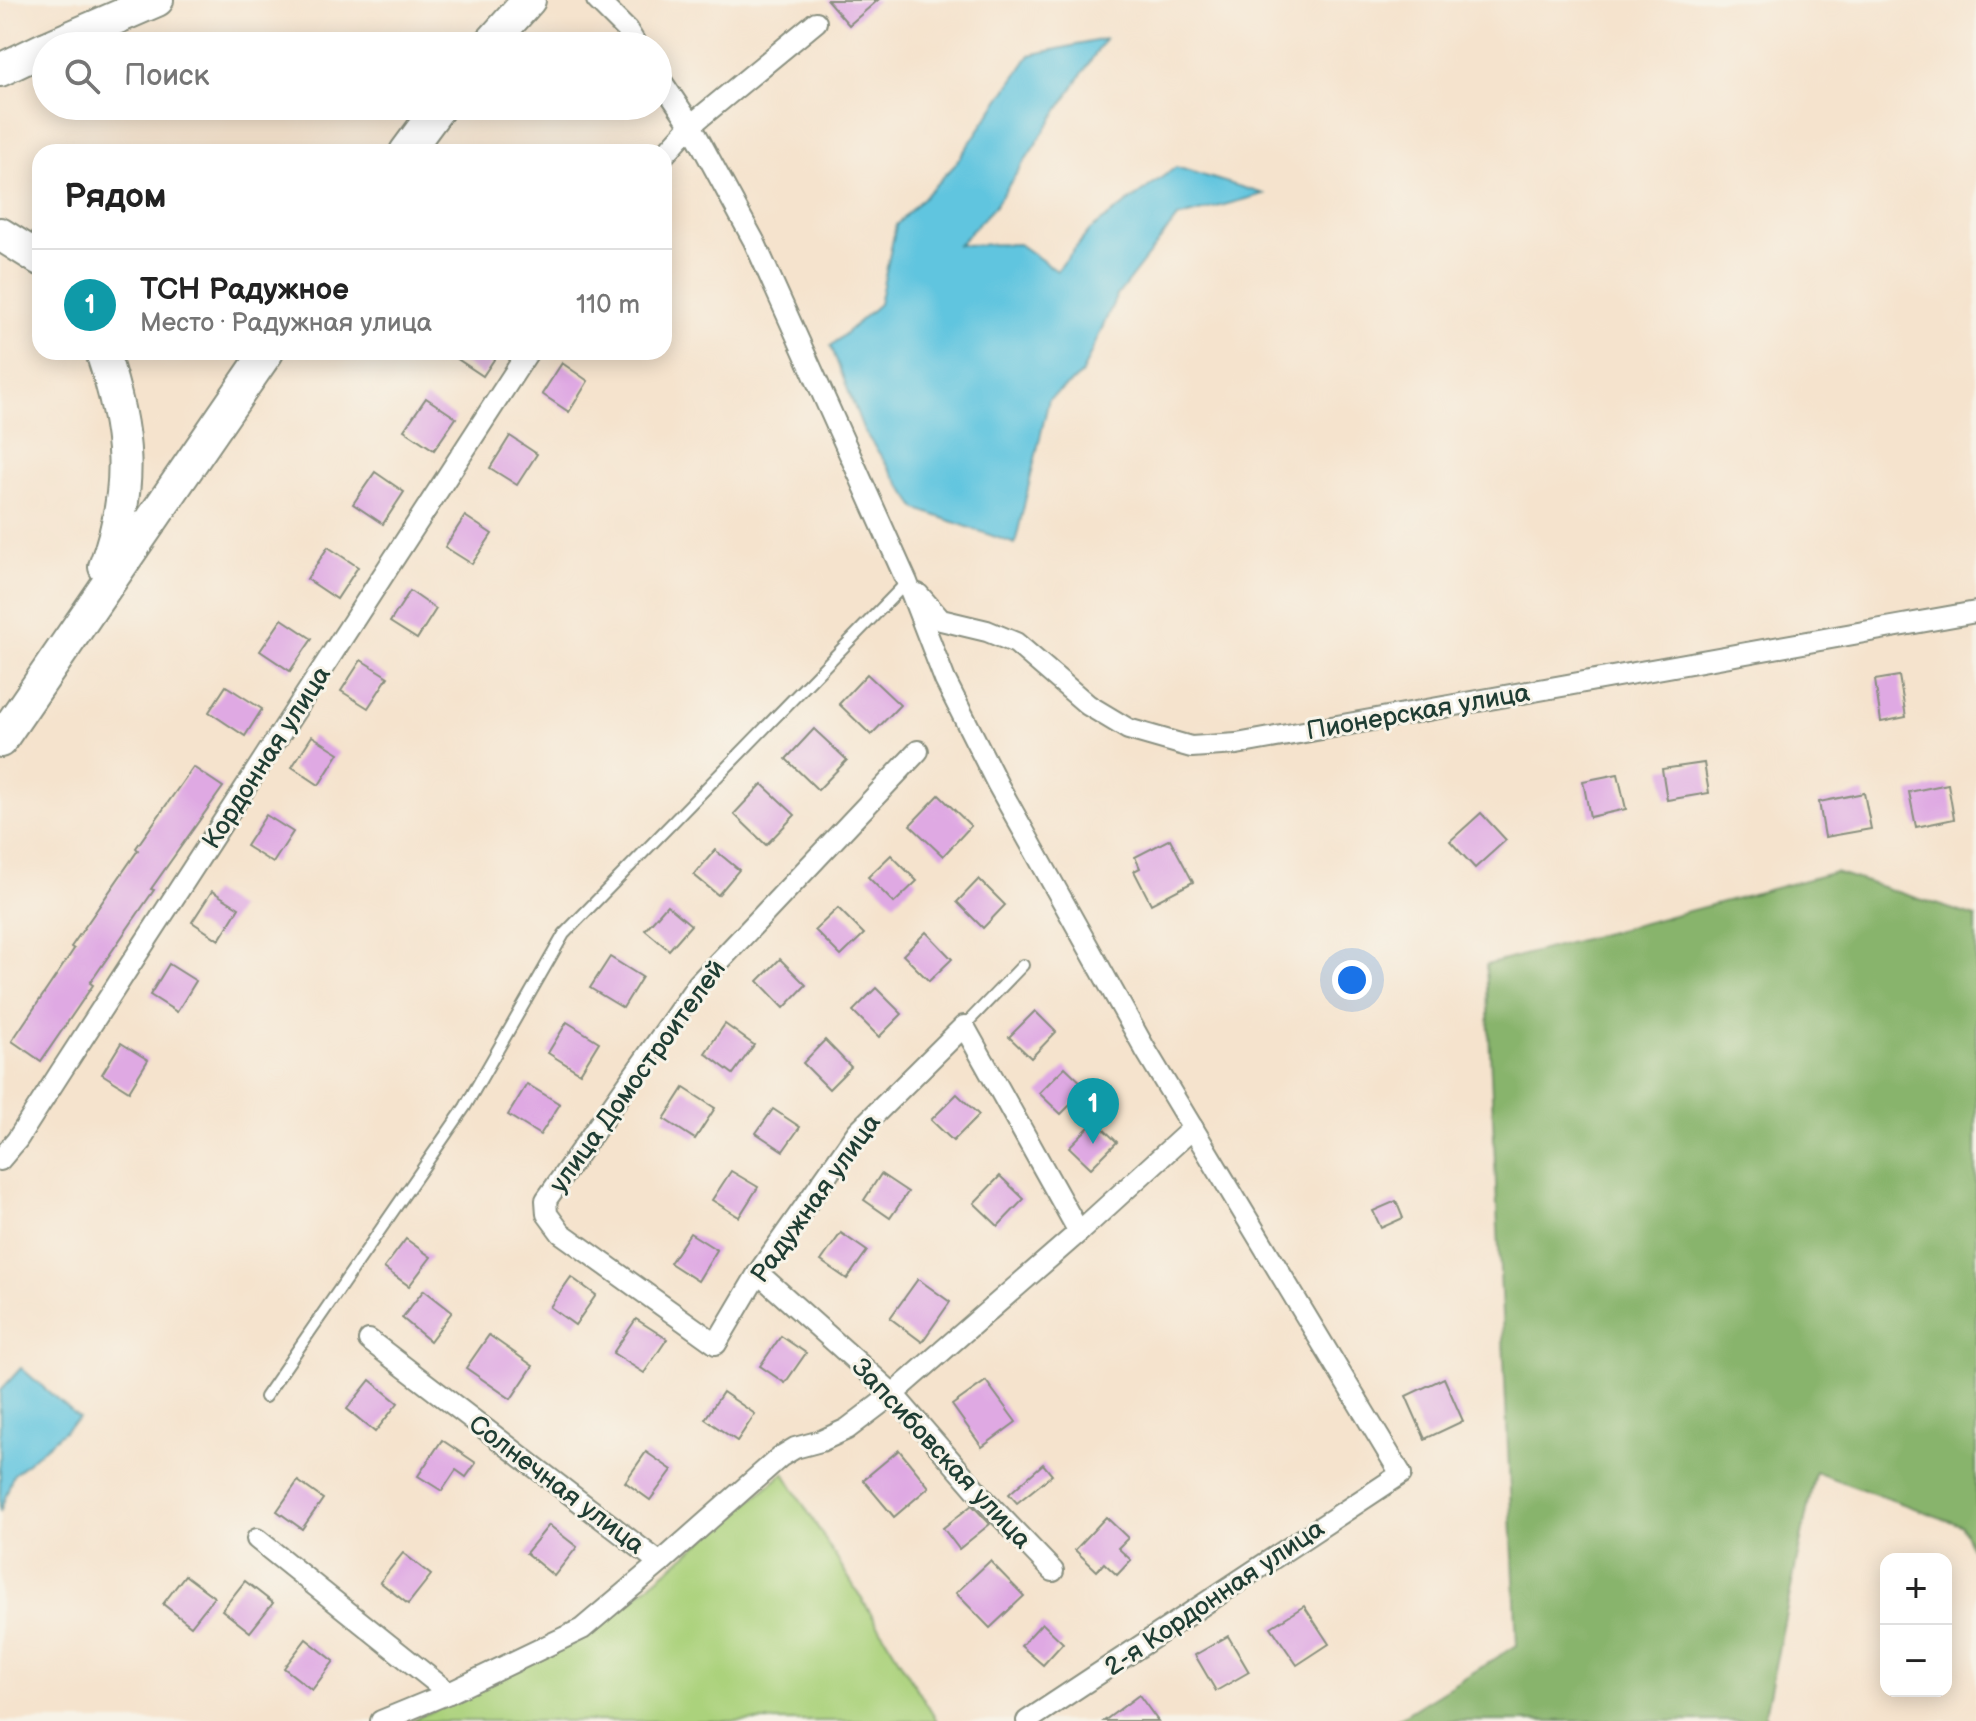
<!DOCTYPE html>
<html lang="ru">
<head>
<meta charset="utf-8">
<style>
	body { margin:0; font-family:"Balsamiq Sans",sans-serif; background:#f2f2f2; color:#222 }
	.controls { position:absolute; right:24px; bottom:24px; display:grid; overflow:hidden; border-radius:16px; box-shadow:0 4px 20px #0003 }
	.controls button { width:72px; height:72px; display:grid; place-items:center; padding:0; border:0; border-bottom:2px solid #e0e0e0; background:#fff; color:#222; font:40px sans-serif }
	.you { position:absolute; left:1352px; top:980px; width:28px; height:28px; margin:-20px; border:6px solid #fff; border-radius:50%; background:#1a73e8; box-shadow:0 0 0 12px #1a73e833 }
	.badge { display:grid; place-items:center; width:52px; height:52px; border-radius:50%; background:#d93025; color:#fff; font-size:26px; font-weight:700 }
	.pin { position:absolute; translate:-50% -66px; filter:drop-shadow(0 2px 4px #0008) }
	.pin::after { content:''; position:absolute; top:42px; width:28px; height:24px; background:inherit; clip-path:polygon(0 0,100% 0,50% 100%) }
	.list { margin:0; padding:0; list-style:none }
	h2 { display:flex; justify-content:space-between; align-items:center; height:104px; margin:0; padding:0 32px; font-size:34px }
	h2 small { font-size:26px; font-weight:400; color:#767676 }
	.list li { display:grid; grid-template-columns:52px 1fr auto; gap:24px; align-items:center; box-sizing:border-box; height:112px; padding:0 32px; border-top:2px solid #e0e0e0 }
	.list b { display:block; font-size:30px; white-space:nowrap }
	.list p { margin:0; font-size:26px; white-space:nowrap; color:#767676 }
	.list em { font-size:26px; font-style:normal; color:#767676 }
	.icon { flex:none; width:44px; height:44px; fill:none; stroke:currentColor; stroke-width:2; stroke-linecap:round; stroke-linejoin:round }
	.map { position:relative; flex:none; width:1976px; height:1721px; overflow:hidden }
	.search { position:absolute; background:#fff; box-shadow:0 4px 20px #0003; left:32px; top:32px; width:640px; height:88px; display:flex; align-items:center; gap:20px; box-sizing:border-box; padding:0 28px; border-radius:44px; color:#767676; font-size:30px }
	.panel { position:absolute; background:#fff; box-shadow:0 4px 20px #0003; left:32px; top:144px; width:640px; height:216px; border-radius:24px }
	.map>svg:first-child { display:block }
</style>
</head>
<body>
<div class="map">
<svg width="1976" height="1721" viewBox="0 0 1976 1721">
	<rect width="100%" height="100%" fill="#f7f3e8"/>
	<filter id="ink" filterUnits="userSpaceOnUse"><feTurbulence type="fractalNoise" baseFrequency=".0125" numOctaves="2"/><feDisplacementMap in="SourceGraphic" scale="16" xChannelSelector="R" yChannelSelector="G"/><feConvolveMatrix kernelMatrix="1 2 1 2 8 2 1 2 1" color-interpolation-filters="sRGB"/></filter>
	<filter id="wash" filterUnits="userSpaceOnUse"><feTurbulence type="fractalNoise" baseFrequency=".006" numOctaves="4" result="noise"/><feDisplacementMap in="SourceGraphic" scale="32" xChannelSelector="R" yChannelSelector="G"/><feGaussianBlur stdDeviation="1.8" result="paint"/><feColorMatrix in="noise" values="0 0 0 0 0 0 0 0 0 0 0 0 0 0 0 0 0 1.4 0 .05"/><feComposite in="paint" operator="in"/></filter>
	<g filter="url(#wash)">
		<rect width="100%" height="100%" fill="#f5e3cd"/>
		<path fill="#abd27c" stroke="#658858" stroke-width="2" d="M 784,1473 L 937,1721 L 410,1721 L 587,1637 Z"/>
		<path fill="#88b46c" stroke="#547850" stroke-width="2" d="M 1835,872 L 1976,917 L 1976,1558 L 1961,1525 L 1815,1472 L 1765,1714 L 1770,1721 L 1395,1721 L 1517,1645 L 1486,965 Z"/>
		<g fill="#61c5df" stroke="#40818a" stroke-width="2">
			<path d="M 1105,39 L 995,206 L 958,245 L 1019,244 L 1057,271 L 1090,230 L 1176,167 L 1264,194 L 1177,218 L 1116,297 L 1081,375 L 1049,399 L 1015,544 L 917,509 L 864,431 L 831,346 L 879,304 L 896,225 L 954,166 L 1030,55 Z"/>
			<path d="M 21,1368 L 79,1418 L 13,1475 L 0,1512 L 0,1391 Z"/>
		</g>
		<g id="blocks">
			<g fill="#dfa9e3">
				<path d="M 827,0 L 878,0 L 849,25 Z"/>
				<path d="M 447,352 L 499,352 L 483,376 Z"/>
				<path d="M 562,363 L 588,381 L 569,412 L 542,394 Z"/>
				<path d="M 426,398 L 456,418 L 434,450 L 404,430 Z"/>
				<path d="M 510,436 L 537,454 L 517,485 L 490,468 Z"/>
				<path d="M 375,472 L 404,492 L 383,524 L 353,504 Z"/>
				<path d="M 465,516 L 492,534 L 472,564 L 445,547 Z"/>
				<path d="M 328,547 L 358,567 L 337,599 L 307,579 Z"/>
				<path d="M 410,591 L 436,609 L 417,639 L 390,622 Z"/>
				<path d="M 282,619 L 312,639 L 290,671 L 260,651 Z"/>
				<path d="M 361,660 L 388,677 L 368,708 L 341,691 Z"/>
				<path d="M 867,674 L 900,705 L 871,735 L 839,704 Z"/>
				<path d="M 1899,676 L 1906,717 L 1881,722 L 1875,680 Z"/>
				<path d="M 226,686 L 262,709 L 245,736 L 209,712 Z"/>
				<path d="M 814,729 L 847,760 L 818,790 L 786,759 Z"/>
				<path d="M 312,736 L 339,753 L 319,785 L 292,767 Z"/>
				<path d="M 1704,763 L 1709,793 L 1667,800 L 1662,769 Z"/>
				<path d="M 193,767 L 223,787 L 151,889 L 154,890 L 90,983 L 93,985 L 41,1061 L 12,1041 L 74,949 L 71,947 L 138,850 L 136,848 Z"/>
				<path d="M 1618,774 L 1626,809 L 1590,817 L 1583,781 Z"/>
				<path d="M 762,784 L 795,815 L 766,845 L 734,814 Z"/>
				<path d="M 1948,784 L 1954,819 L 1916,827 L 1909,792 Z"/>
				<path d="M 1864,793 L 1871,829 L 1825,837 L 1819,802 Z"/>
				<path d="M 939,795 L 971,826 L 943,856 L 910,825 Z"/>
				<path d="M 1481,813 L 1506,840 L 1475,868 L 1450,841 Z"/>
				<path d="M 266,815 L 293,832 L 273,863 L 246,846 Z"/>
				<path d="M 1170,839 L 1193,882 L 1151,904 L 1134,871 L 1140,868 L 1135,857 Z"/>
				<path d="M 715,850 L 739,870 L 718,895 L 694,875 Z"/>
				<path d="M 891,855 L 917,881 L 894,903 L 868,877 Z"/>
				<path d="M 979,879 L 1005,905 L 983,928 L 957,902 Z"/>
				<path d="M 212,891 L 239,908 L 219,940 L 192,922 Z"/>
				<path d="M 667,905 L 691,925 L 669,950 L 645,930 Z"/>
				<path d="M 838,908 L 864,934 L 841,956 L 815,930 Z"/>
				<path d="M 926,932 L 952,959 L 929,981 L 903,955 Z"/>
				<path d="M 610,957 L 642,977 L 623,1008 L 590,988 Z"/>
				<path d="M 780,959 L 806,985 L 784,1008 L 758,981 Z"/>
				<path d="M 169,964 L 196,981 L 177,1012 L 150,995 Z"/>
				<path d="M 876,988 L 902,1014 L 879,1037 L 853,1011 Z"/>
				<path d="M 1035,1011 L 1056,1032 L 1031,1058 L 1009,1037 Z"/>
				<path d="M 567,1022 L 599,1042 L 580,1073 L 548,1053 Z"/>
				<path d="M 725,1024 L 754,1045 L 733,1074 L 705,1053 Z"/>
				<path d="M 825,1040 L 851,1067 L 829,1089 L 803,1063 Z"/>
				<path d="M 121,1043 L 148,1060 L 129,1091 L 102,1074 Z"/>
				<path d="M 1065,1067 L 1087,1088 L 1061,1114 L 1039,1093 Z"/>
				<path d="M 527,1084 L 560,1104 L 540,1135 L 508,1115 Z"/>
				<path d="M 684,1088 L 715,1108 L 695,1139 L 664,1119 Z"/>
				<path d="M 957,1094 L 979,1115 L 953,1141 L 931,1120 Z"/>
				<path d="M 773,1109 L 800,1127 L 783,1151 L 756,1133 Z"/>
				<path d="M 1095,1121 L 1117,1142 L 1091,1168 L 1069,1147 Z"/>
				<path d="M 731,1171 L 758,1187 L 739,1217 L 712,1200 Z"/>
				<path d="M 881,1174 L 908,1192 L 890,1218 L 864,1200 Z"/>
				<path d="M 1000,1176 L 1024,1199 L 998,1226 L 974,1203 Z"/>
				<path d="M 1396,1201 L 1403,1218 L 1381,1228 L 1373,1211 Z"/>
				<path d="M 690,1233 L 717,1250 L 698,1281 L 670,1263 Z"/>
				<path d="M 841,1233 L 867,1251 L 847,1279 L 821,1261 Z"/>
				<path d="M 406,1239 L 431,1257 L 409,1286 L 384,1268 Z"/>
				<path d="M 571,1277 L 596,1295 L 575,1325 L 550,1307 Z"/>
				<path d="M 918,1279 L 950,1302 L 922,1342 L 890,1318 Z"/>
				<path d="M 424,1290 L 452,1312 L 430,1341 L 402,1318 Z"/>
				<path d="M 636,1319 L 667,1339 L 644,1373 L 613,1353 Z"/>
				<path d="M 489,1335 L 533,1366 L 511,1399 L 466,1368 Z"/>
				<path d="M 781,1336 L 806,1353 L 785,1383 L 760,1366 Z"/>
				<path d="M 1444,1378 L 1463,1421 L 1425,1439 L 1406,1396 Z"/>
				<path d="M 370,1380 L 398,1403 L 375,1432 L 347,1409 Z"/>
				<path d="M 986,1381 L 1016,1422 L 982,1447 L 952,1405 Z"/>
				<path d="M 723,1392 L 755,1414 L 737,1441 L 705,1419 Z"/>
				<path d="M 442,1440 L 476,1463 L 466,1477 L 456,1470 L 442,1491 L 418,1476 Z"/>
				<path d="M 899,1450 L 929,1487 L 894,1517 L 863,1480 Z"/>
				<path d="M 646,1452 L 672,1470 L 650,1500 L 625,1482 Z"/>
				<path d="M 1043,1464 L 1052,1475 L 1017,1503 L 1009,1494 Z"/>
				<path d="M 298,1481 L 323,1499 L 302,1529 L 277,1511 Z"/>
				<path d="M 972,1505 L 990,1524 L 959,1549 L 943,1528 Z"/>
				<path d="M 1106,1517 L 1128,1538 L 1118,1548 L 1131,1560 L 1117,1575 L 1104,1563 L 1097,1571 L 1075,1550 Z"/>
				<path d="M 549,1525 L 577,1547 L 554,1576 L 526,1553 Z"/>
				<path d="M 403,1553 L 431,1575 L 408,1604 L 380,1582 Z"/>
				<path d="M 990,1561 L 1024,1596 L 990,1628 L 956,1593 Z"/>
				<path d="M 185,1575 L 214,1597 L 191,1626 L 163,1604 Z"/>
				<path d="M 245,1581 L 273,1603 L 250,1632 L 222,1610 Z"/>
				<path d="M 1304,1606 L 1329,1644 L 1297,1665 L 1271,1627 Z"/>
				<path d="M 1042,1623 L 1063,1643 L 1043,1665 L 1021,1646 Z"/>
				<path d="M 1228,1636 L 1249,1672 L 1216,1691 L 1195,1655 Z"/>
				<path d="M 306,1639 L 334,1661 L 312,1690 L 284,1668 Z"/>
				<path d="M 1139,1695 L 1158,1721 L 1104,1721 Z"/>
			</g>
		</g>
	</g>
	<g filter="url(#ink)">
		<use href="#blocks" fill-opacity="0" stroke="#8a9080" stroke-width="2"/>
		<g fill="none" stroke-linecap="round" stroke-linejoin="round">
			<defs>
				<g id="service">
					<path d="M 964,1026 L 1023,965"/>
					<path d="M 265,1397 L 465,1107 L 564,934 L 907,582"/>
				</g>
				<g id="minor">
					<path d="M 597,0 L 627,30 L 637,46"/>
					<path d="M 658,76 L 691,125 L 754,241 L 907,582 L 945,680 L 998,785 L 1145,1049 L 1401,1474 L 1027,1721"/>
					<path d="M 664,155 L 691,125 L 816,22"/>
					<path d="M 918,594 L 941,620 L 987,631 L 1016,643 L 1088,705 L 1128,729 L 1191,747 L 1237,744 L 1976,612"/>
					<path d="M 918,751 L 698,984 L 546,1200 L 547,1214 L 561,1233 L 716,1344 L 758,1273 L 858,1131 L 964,1026 L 1079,1232"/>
					<path d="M 0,1160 L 17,1140 L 60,1073 L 528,352"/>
					<path d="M 758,1273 L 893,1394 L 984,1499 L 1053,1571"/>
					<path d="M 369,1340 L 660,1563 L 582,1629 L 449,1693 L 381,1721"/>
					<path d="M 257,1539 L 449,1693"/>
					<path d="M 660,1563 L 780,1457 L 795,1448 L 821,1441 L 847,1429 L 893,1394 L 1079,1232 L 1193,1128"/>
				</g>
				<g id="primary">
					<path d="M 51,46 L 157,0"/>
					<path d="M 488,46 L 529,0"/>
					<path d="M 0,70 L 46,48"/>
					<path d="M 406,152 L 440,106"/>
					<path d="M 0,234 L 40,259"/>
					<path d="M 102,352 C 129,431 134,488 105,567"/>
					<path d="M 0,741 L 267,352"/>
				</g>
			</defs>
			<use href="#service" stroke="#8a9080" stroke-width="14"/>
			<use href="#minor" stroke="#8a9080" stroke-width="24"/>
			<use href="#primary" stroke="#8a9080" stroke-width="36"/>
			<use href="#service" stroke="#fff" stroke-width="10"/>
			<use href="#minor" stroke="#fff" stroke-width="20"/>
			<use href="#primary" stroke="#fff" stroke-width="32"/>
		</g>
	</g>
	<g text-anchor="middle" stroke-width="6" stroke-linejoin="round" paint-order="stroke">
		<g font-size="26" fill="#1f3d34" stroke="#f7f3e8">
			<text transform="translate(1418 711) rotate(-10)" y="9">Пионерская улица</text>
			<text transform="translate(266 757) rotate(-57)" y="9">Кордонная улица</text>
			<text transform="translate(637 1076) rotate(-54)" y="9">улица Домостроителей</text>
			<text transform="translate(815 1198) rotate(-54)" y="9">Радужная улица</text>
			<text transform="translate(942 1453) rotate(47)" y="9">Запсибовская улица</text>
			<text transform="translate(557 1484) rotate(37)" y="9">Солнечная улица</text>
			<text transform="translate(1214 1597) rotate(-34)" y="9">2-я Кордонная улица</text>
		</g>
	</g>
</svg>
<div class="controls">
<button>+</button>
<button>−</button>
</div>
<div class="you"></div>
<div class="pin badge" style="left:1093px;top:1144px;background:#0f9aa8">1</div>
<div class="search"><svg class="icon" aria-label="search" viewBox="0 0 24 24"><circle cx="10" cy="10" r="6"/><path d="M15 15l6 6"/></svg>Поиск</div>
<section class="panel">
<h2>Рядом<small></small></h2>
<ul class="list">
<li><span class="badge" style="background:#0f9aa8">1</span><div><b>ТСН Радужное</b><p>Место · Радужная улица</p></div><em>110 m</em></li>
</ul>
</section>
</div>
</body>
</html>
